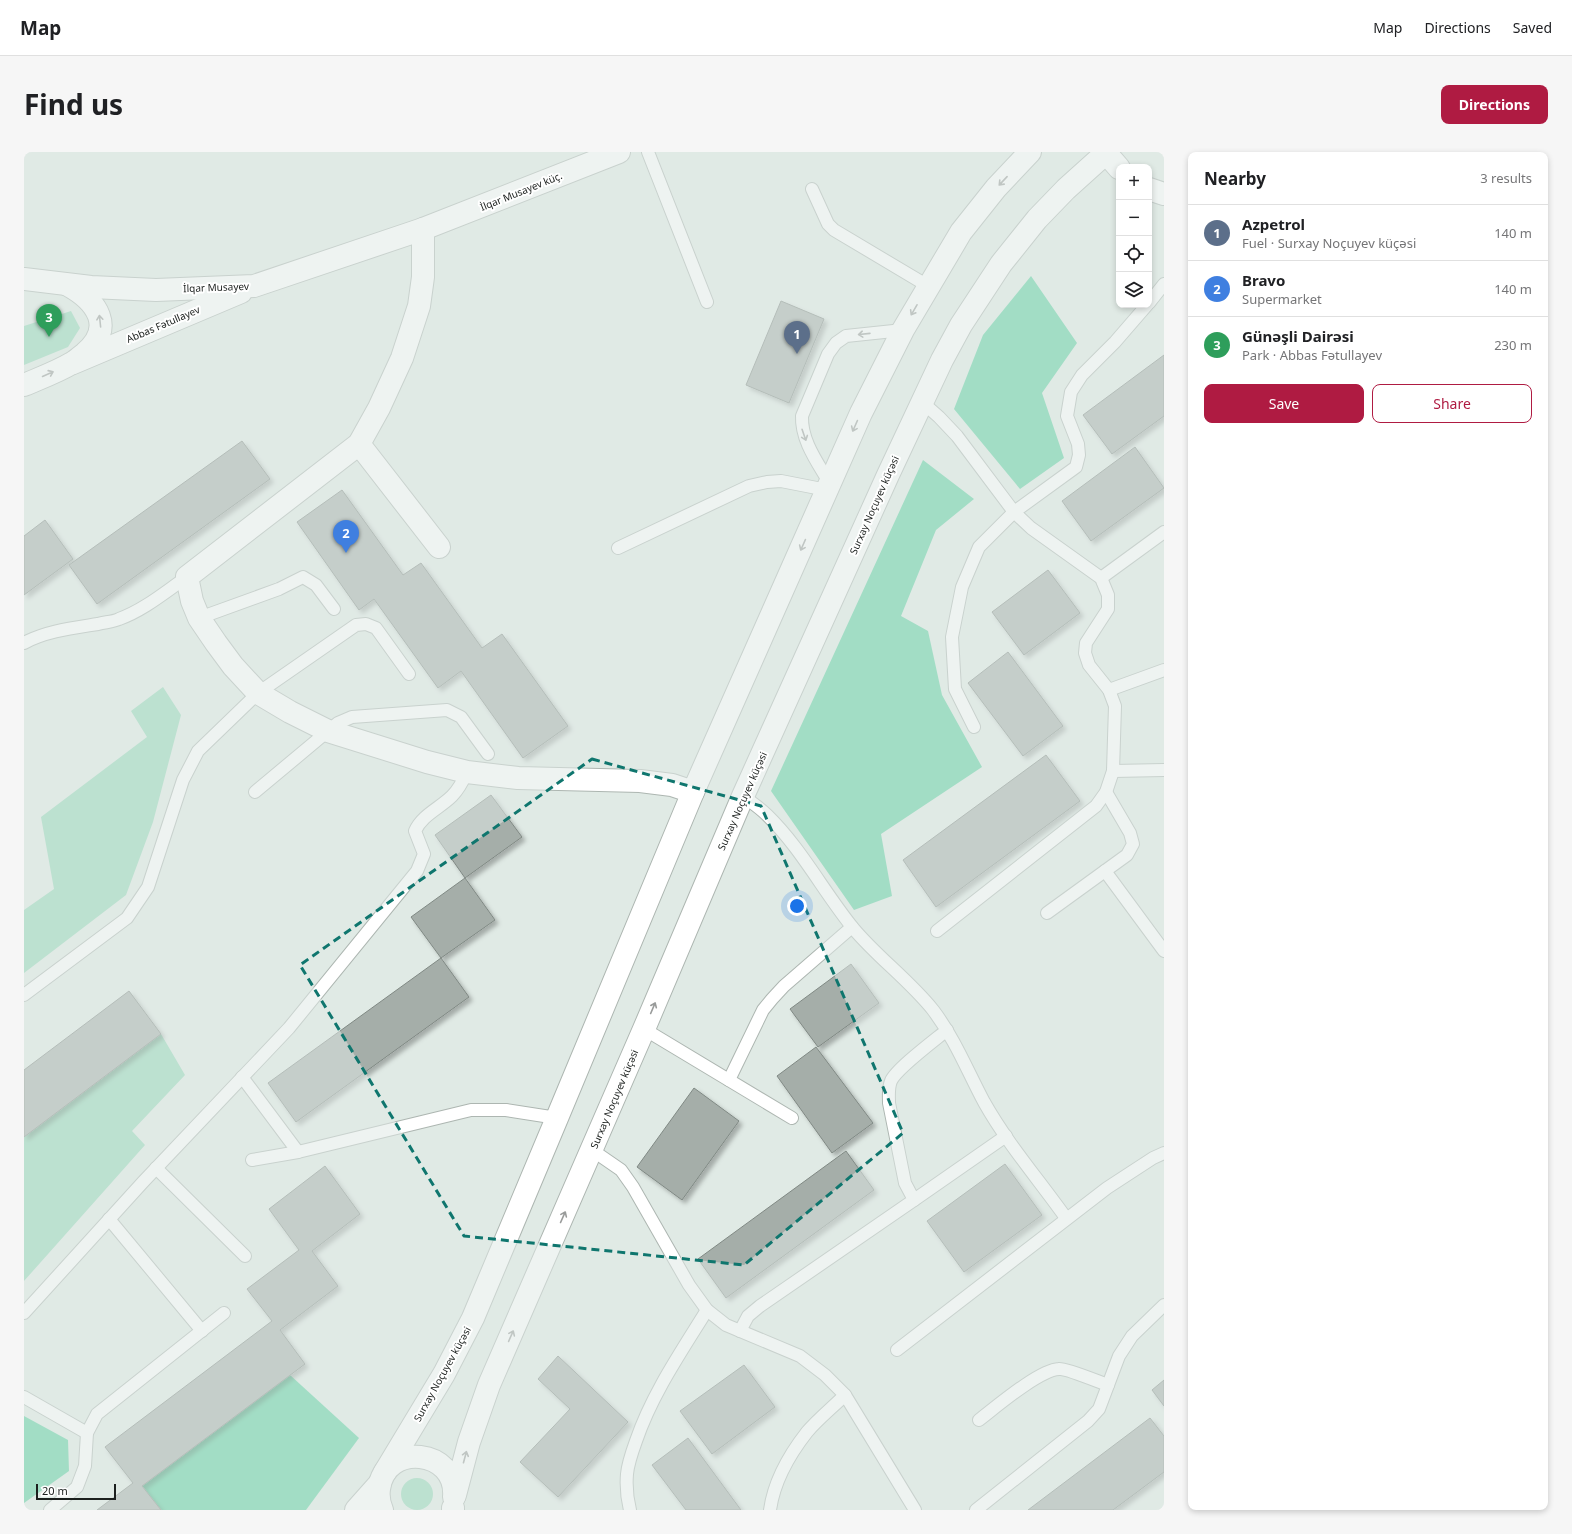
<!DOCTYPE html>
<html lang="en">
<head>
<meta charset="utf-8">
<style>
	body { margin:0; font-family:"Noto Sans",sans-serif; background:#f6f6f6; color:#202124 }
	.controls { position:absolute; right:12px; top:12px; display:grid; overflow:hidden; border-radius:8px; box-shadow:0 2px 6px #0003 }
	.controls button { width:36px; height:36px; display:grid; place-items:center; padding:0; border:0; border-bottom:1px solid #e0e0e0; background:#fff; color:#202124; font:20px sans-serif }
	.scale { position:absolute; left:12px; bottom:10px; width:80px; box-sizing:border-box; padding-left:4px; border:2px solid #1c201e; border-top:0; font-size:11px; line-height:14px; white-space:nowrap; color:#1c201e; -webkit-text-stroke:3px #fff; paint-order:stroke }
	.you { position:absolute; left:773px; top:754px; width:14px; height:14px; margin:-10px; border:3px solid #fff; border-radius:50%; background:#1a73e8; box-shadow:0 0 0 6px #1a73e833 }
	.badge { display:grid; place-items:center; width:26px; height:26px; border-radius:50%; background:#af1b42; color:#fff; font-size:13px; font-weight:700 }
	.pin { position:absolute; translate:-50% -33px; filter:drop-shadow(0 1px 2px #0008) }
	.pin::after { content:''; position:absolute; top:21px; width:14px; height:12px; background:inherit; clip-path:polygon(0 0,100% 0,50% 100%) }
	.list { margin:0; padding:0; list-style:none }
	h2 { display:flex; justify-content:space-between; align-items:center; height:52px; margin:0; padding:0 16px; font-size:17px }
	h2 small { font-size:13px; font-weight:400; color:#757577 }
	.list li { display:grid; grid-template-columns:26px 1fr auto; gap:12px; align-items:center; box-sizing:border-box; height:56px; padding:0 16px; border-top:1px solid #e0e0e0 }
	.list b { display:block; font-size:15px; white-space:nowrap }
	.list p { margin:0; font-size:13px; white-space:nowrap; color:#757577 }
	.list em { font-size:13px; font-style:normal; color:#757577 }
	.actions { display:flex; gap:8px; padding:12px 16px }
	.actions a { flex:1; padding:9px 0; border:1px solid #af1b42; border-radius:8px; text-align:center; font-size:14px; color:#af1b42 }
	.actions .main { background:#af1b42; color:#fff }
	.icon { flex:none; width:22px; height:22px; fill:none; stroke:currentColor; stroke-width:2; stroke-linecap:round; stroke-linejoin:round }
	.map { position:relative; flex:none; width:1140px; height:1358px; overflow:hidden; border-radius:8px }
	header { display:flex; align-items:center; gap:24px; box-sizing:border-box; height:56px; padding:0 20px; background:#fff; border-bottom:1px solid #e0e0e0 }
	header strong { font-size:19px }
	nav { display:flex; gap:22px; margin-inline-start:auto; font-size:14px }
	.intro { display:flex; align-items:center; justify-content:space-between; box-sizing:border-box; height:96px; padding:0 24px }
	h1 { margin:0; font-size:28px }
	.button { padding:10px 18px; border-radius:8px; background:#af1b42; color:#fff; font-size:14px; font-weight:700 }
	main { display:flex; gap:24px; padding:0 24px }
	aside { flex:1; background:#fff; border-radius:8px; box-shadow:0 2px 6px #0003 }
	.map>svg:first-child { display:block }
</style>
</head>
<body>
<header>
<strong>Map</strong>
<nav><a>Map</a><a>Directions</a><a>Saved</a></nav>
</header>
<div class="intro"><h1>Find us</h1><a class="button">Directions</a></div>
<main>
<div class="map">
<svg width="1140" height="1358" viewBox="0 0 1140 1358">
	<defs>
		<filter id="shadow"><feDropShadow dx="3.5" dy="3.5" stdDeviation="2" flood-color="#0004"/></filter>
	</defs>
	<rect width="100%" height="100%" fill="#e0eae5"/>
	<g fill="#91d7b6">
		<path d="M 47,159 L 56,176 L 44,195 L 0,213 L 0,174 Z"/>
		<path d="M 139,535 L 157,563 L 129,670 L 102,743 L 0,821 L 0,758 L 30,737 L 17,665 L 123,585 L 107,559 Z"/>
		<path d="M 137,882 L 161,923 L 108,979 L 121,993 L 0,1129 L 0,985 Z"/>
		<circle cx="393" cy="1342" r="16"/>
	</g>
	<g fill="#58cf9e">
		<path d="M 1007,124 L 1053,191 L 1018,241 L 1040,306 L 996,337 L 930,257 L 959,183 Z"/>
		<path d="M 899,308 L 950,347 L 912,378 L 877,464 L 904,479 L 918,543 L 958,615 L 857,682 L 868,744 L 830,758 L 747,639 Z"/>
		<path d="M 266,1223 L 335,1286 L 282,1358 L 137,1358 L 118,1334 Z"/>
		<path d="M 0,1264 L 44,1288 L 45,1319 L 0,1351 Z"/>
	</g>
	<g fill="#a5aea9" stroke="#808984" filter="url(#shadow)">
		<path d="M 757,149 L 800,167 L 765,251 L 722,233 Z"/>
		<path d="M 1140,203 L 1140,264 L 1088,302 L 1059,263 Z"/>
		<path d="M 218,289 L 246,327 L 73,452 L 45,413 Z"/>
		<path d="M 1111,295 L 1140,336 L 1067,389 L 1038,349 Z"/>
		<path d="M 318,338 L 379,423 L 397,411 L 458,496 L 478,482 L 544,574 L 499,606 L 437,519 L 414,536 L 350,447 L 335,458 L 273,370 Z"/>
		<path d="M 21,368 L 49,407 L 0,443 L 0,384 Z"/>
		<path d="M 1024,418 L 1056,461 L 1000,503 L 968,460 Z"/>
		<path d="M 984,500 L 1039,574 L 999,604 L 944,531 Z"/>
		<path d="M 1022,603 L 1056,649 L 912,755 L 879,708 Z"/>
		<path d="M 467,643 L 498,685 L 441,726 L 411,683 Z"/>
		<path d="M 441,726 L 471,768 L 417,806 L 387,765 Z"/>
		<path d="M 417,806 L 445,845 L 272,970 L 244,931 Z"/>
		<path d="M 827,812 L 855,851 L 794,895 L 766,857 Z"/>
		<path d="M 105,839 L 137,882 L 0,985 L 0,918 Z"/>
		<path d="M 792,895 L 849,971 L 808,1001 L 753,924 Z"/>
		<path d="M 670,936 L 715,969 L 658,1048 L 613,1015 Z"/>
		<path d="M 822,999 L 850,1038 L 702,1146 L 674,1107 Z"/>
		<path d="M 981,1012 L 1018,1063 L 940,1120 L 903,1069 Z"/>
		<path d="M 301,1014 L 336,1062 L 288,1099 L 314,1134 L 256,1178 L 281,1212 L 118,1334 L 137,1358 L 73,1358 L 109,1331 L 81,1295 L 248,1169 L 223,1137 L 275,1098 L 245,1057 Z"/>
		<path d="M 534,1204 L 604,1270 L 534,1345 L 496,1310 L 546,1257 L 514,1227 Z"/>
		<path d="M 720,1213 L 751,1255 L 688,1302 L 656,1259 Z"/>
		<path d="M 1140,1228 L 1140,1254 L 1128,1238 Z"/>
		<path d="M 1126,1266 L 1140,1284 L 1140,1320 L 1089,1358 L 1004,1358 Z"/>
		<path d="M 664,1286 L 717,1358 L 662,1358 L 628,1313 Z"/>
	</g>
	<g fill="none" stroke-linecap="round" stroke-linejoin="round">
		<defs>
			<g id="service">
				<path d="M 624,0 L 683,150"/>
				<path d="M 788,37 L 804,72 L 810,78 L 904,134"/>
				<path d="M 1125,151 L 1140,132"/>
				<path d="M 898,250 L 915,265 L 933,284 L 990,360 L 1007,376 L 1077,426 L 1084,443 L 1084,457 L 1062,491 L 1061,501 L 1065,513 L 1085,538 L 1091,554 L 1089,619 L 1082,640 L 1072,654 L 913,779"/>
				<path d="M 806,332 C 794,311 777,289 778,264 L 804,202 L 812,191 L 822,184 L 879,178"/>
				<path d="M 594,396 L 725,334 L 743,330 L 757,329 L 803,338"/>
				<path d="M 1077,426 L 1140,380"/>
				<path d="M 175,466 L 255,437 L 279,425 L 292,433 L 310,457"/>
				<path d="M 0,491 C 22,479 49,476 74,472 C 81,470 89,470 95,467 C 120,458 141,440 163,425"/>
				<path d="M 1085,538 L 1140,518"/>
				<path d="M 950,575 L 931,537 L 928,485 L 938,435 L 955,395 L 990,360 L 1052,315 L 1055,303 L 1054,292 L 1043,264 L 1047,240 L 1058,223 L 1091,190 L 1123,153"/>
				<path d="M 1089,619 L 1140,618"/>
				<path d="M 231,640 L 304,579 L 314,571 L 328,565 L 423,558 L 437,565 L 464,602"/>
				<path d="M 719,644 C 727,650 736,656 743,663 C 777,696 799,739 829,776 C 853,805 885,828 909,858 C 931,887 943,918 960,950 C 983,991 1015,1028 1042,1066"/>
				<path d="M 1081,719 L 1140,799"/>
				<path d="M 1023,761 L 1103,703 L 1109,692 L 1106,681 L 1082,640"/>
				<path d="M 0,843 L 103,766 L 124,735 L 159,628 L 174,599 L 234,541 L 332,473 L 342,472 L 352,476 L 385,522"/>
				<path d="M 620,877 L 768,966"/>
				<path d="M 218,925 L 274,1000"/>
				<path d="M 705,928 L 739,858 L 748,847 L 760,834 L 828,775"/>
				<path d="M 568,998 L 597,1018 L 609,1035 L 665,1133 L 683,1158 L 702,1173 L 776,1204 L 801,1223 L 821,1243 C 809,1255 794,1267 783,1280 C 765,1303 750,1329 746,1358"/>
				<path d="M 228,1008 L 274,1000 L 447,958 L 482,958 L 533,966"/>
				<path d="M 132,1016 L 221,1104"/>
				<path d="M 890,1048 L 982,984"/>
				<path d="M 85,1067 L 178,1179"/>
				<path d="M 0,1161 L 119,1030 L 265,876 L 393,719 L 400,702 L 391,679 C 398,663 416,656 428,644 C 435,637 439,629 443,620"/>
				<path d="M 716,1179 L 724,1164 L 736,1154 L 890,1048 L 881,1031 L 865,951 C 865,944 864,936 867,929 C 872,917 911,888 923,878"/>
				<path d="M 873,1198 L 1083,1036 L 1129,1006 L 1140,1001"/>
				<path d="M 821,1243 L 891,1358"/>
				<path d="M 0,1245 L 63,1281"/>
				<path d="M 955,1268 C 972,1255 1015,1218 1035,1217 C 1042,1216 1075,1230 1084,1233"/>
				<path d="M 26,1358 L 53,1335 L 61,1314 L 63,1281 L 73,1262 L 200,1161"/>
				<path d="M 606,1358 C 603,1346 602,1334 603,1322 C 604,1311 608,1300 612,1289 C 628,1242 657,1200 683,1158"/>
				<path d="M 952,1358 L 1064,1269 L 1075,1257 L 1095,1204 L 1108,1184 L 1140,1153"/>
			</g>
			<g id="minor">
				<path d="M 1082,1 L 1095,16"/>
				<path d="M 1125,37 L 1140,42"/>
				<path d="M 399,77 L 399,125 L 395,154 L 378,206 L 355,256 L 335,292 L 163,425 L 168,449 L 175,466 L 192,491 L 209,514 L 234,541 L 266,560 L 304,579 L 403,610 L 443,620 L 494,626 L 616,629 L 648,633 L 669,640"/>
				<path d="M 335,292 L 415,395"/>
				<path d="M 429,1356 L 429,1358"/>
			</g>
			<g id="tertiary">
				<path d="M 361,1320 L 420,1222 L 449,1166 L 533,966 L 669,640 L 837,261 L 879,178 L 937,80 L 972,36 L 1006,0"/>
				<path d="M 431,1343 L 445,1290 L 465,1233 L 620,877 L 719,644 L 864,323 L 918,208 L 937,173 L 977,112 L 1013,67 L 1042,37 L 1083,0"/>
				<path d="M 332,1358 L 356,1331"/>
				<path d="M 358,1358 C 355,1351 354,1344 355,1337 C 361,1289 434,1297 430,1345"/>
			</g>
			<g id="secondary">
				<path d="M 0,127 L 67,135 L 132,138 L 230,134 L 399,77 L 595,0"/>
				<path d="M 49,211 L 217,140"/>
				<path d="M 0,233 C 16,226 33,220 48,211 C 52,209 56,205 60,202 C 92,176 73,149 44,133"/>
			</g>
		</defs>
		<use href="#service" stroke="#adb6b1" stroke-width="14"/>
		<use href="#minor" stroke="#adb6b1" stroke-width="24"/>
		<use href="#tertiary" stroke="#adb6b1" stroke-width="24"/>
		<use href="#secondary" stroke="#adb6b1" stroke-width="24"/>
		<use href="#service" stroke="#fff" stroke-width="12"/>
		<use href="#minor" stroke="#fff" stroke-width="22"/>
		<use href="#tertiary" stroke="#fff" stroke-width="22"/>
		<use href="#secondary" stroke="#fff" stroke-width="22"/>
	</g>
	<defs><path id="oneway-shaft" d="M-6 0H5M1.5-3L5.5 0L1.5 3" fill="none" stroke-width="1.6" stroke-linecap="round" stroke-linejoin="round"/></defs>
	<g stroke="#999b9a">
		<use href="#oneway-shaft" transform="translate(979 29) rotate(133)"/>
		<use href="#oneway-shaft" transform="translate(890 158) rotate(120)"/>
		<use href="#oneway-shaft" transform="translate(76 169) rotate(-96)"/>
		<use href="#oneway-shaft" transform="translate(840 182) rotate(174)"/>
		<use href="#oneway-shaft" transform="translate(24 222) rotate(-24)"/>
		<use href="#oneway-shaft" transform="translate(831 274) rotate(114)"/>
		<use href="#oneway-shaft" transform="translate(780 283) rotate(71)"/>
		<use href="#oneway-shaft" transform="translate(779 393) rotate(114)"/>
		<use href="#oneway-shaft" transform="translate(629 856) rotate(-67)"/>
		<use href="#oneway-shaft" transform="translate(539 1065) rotate(-66)"/>
		<use href="#oneway-shaft" transform="translate(487 1184) rotate(-66)"/>
		<use href="#oneway-shaft" transform="translate(441 1305) rotate(-75)"/>
	</g>
	<path d="M0 0H1140V1358H0ZM 568,607 L 737,654 L 879,981 L 720,1113 L 440,1084 L 276,813 Z" fill="#e0eae5" fill-opacity=".55" fill-rule="evenodd"/>
	<path fill="none" stroke="#0f766e" stroke-width="3" stroke-dasharray="8 5" stroke-linejoin="round" d="M 568,607 L 737,654 L 879,981 L 720,1113 L 440,1084 L 276,813 Z"/>
	<g text-anchor="middle" stroke-width="4" stroke-linejoin="round" paint-order="stroke">
		<g font-size="10" fill="#1c201e" stroke="#fff">
			<text transform="translate(497 39) rotate(-22)" y="4">İlqar Musayev küç.</text>
			<text transform="translate(192 135) rotate(-2)" y="4">İlqar Musayev</text>
			<text transform="translate(139 172) rotate(-23)" y="4">Abbas Fətullayev</text>
			<text transform="translate(850 353) rotate(-66)" y="4">Surxay Noçuyev küçəsi</text>
			<text transform="translate(718 649) rotate(-66)" y="4">Surxay Noçuyev küçəsi</text>
			<text transform="translate(590 947) rotate(-67)" y="4">Surxay Noçuyev küçəsi</text>
			<text transform="translate(418 1222) rotate(-61)" y="4">Surxay Noçuyev küçəsi</text>
		</g>
	</g>
</svg>
<div class="controls">
<button>+</button>
<button>−</button>
<button><svg class="icon" aria-label="locate" viewBox="0 0 24 24"><circle cx="12" cy="12" r="6"/><path d="M12 2v4M12 18v4M2 12h4M18 12h4"/></svg></button>
<button><svg class="icon" aria-label="layers" viewBox="0 0 24 24"><path d="M12 4l9 5-9 5-9-5zM3 14l9 5 9-5"/></svg></button>
</div>
<div class="scale">20 m</div>
<div class="you"></div>
<div class="pin badge" style="left:773px;top:202px;background:#5c6f8a">1</div>
<div class="pin badge" style="left:322px;top:401px;background:#3f7fe0">2</div>
<div class="pin badge" style="left:25px;top:185px;background:#2e9e5b">3</div>
</div>
<aside>
<h2>Nearby<small>3 results</small></h2>
<ul class="list">
<li><span class="badge" style="background:#5c6f8a">1</span><div><b>Azpetrol</b><p>Fuel · Surxay Noçuyev küçəsi</p></div><em>140 m</em></li>
<li><span class="badge" style="background:#3f7fe0">2</span><div><b>Bravo</b><p>Supermarket</p></div><em>140 m</em></li>
<li><span class="badge" style="background:#2e9e5b">3</span><div><b>Günəşli Dairəsi</b><p>Park · Abbas Fətullayev</p></div><em>230 m</em></li>
</ul>
<div class="actions"><a class="main">Save</a><a>Share</a></div>
</aside>
</main>
</body>
</html>
